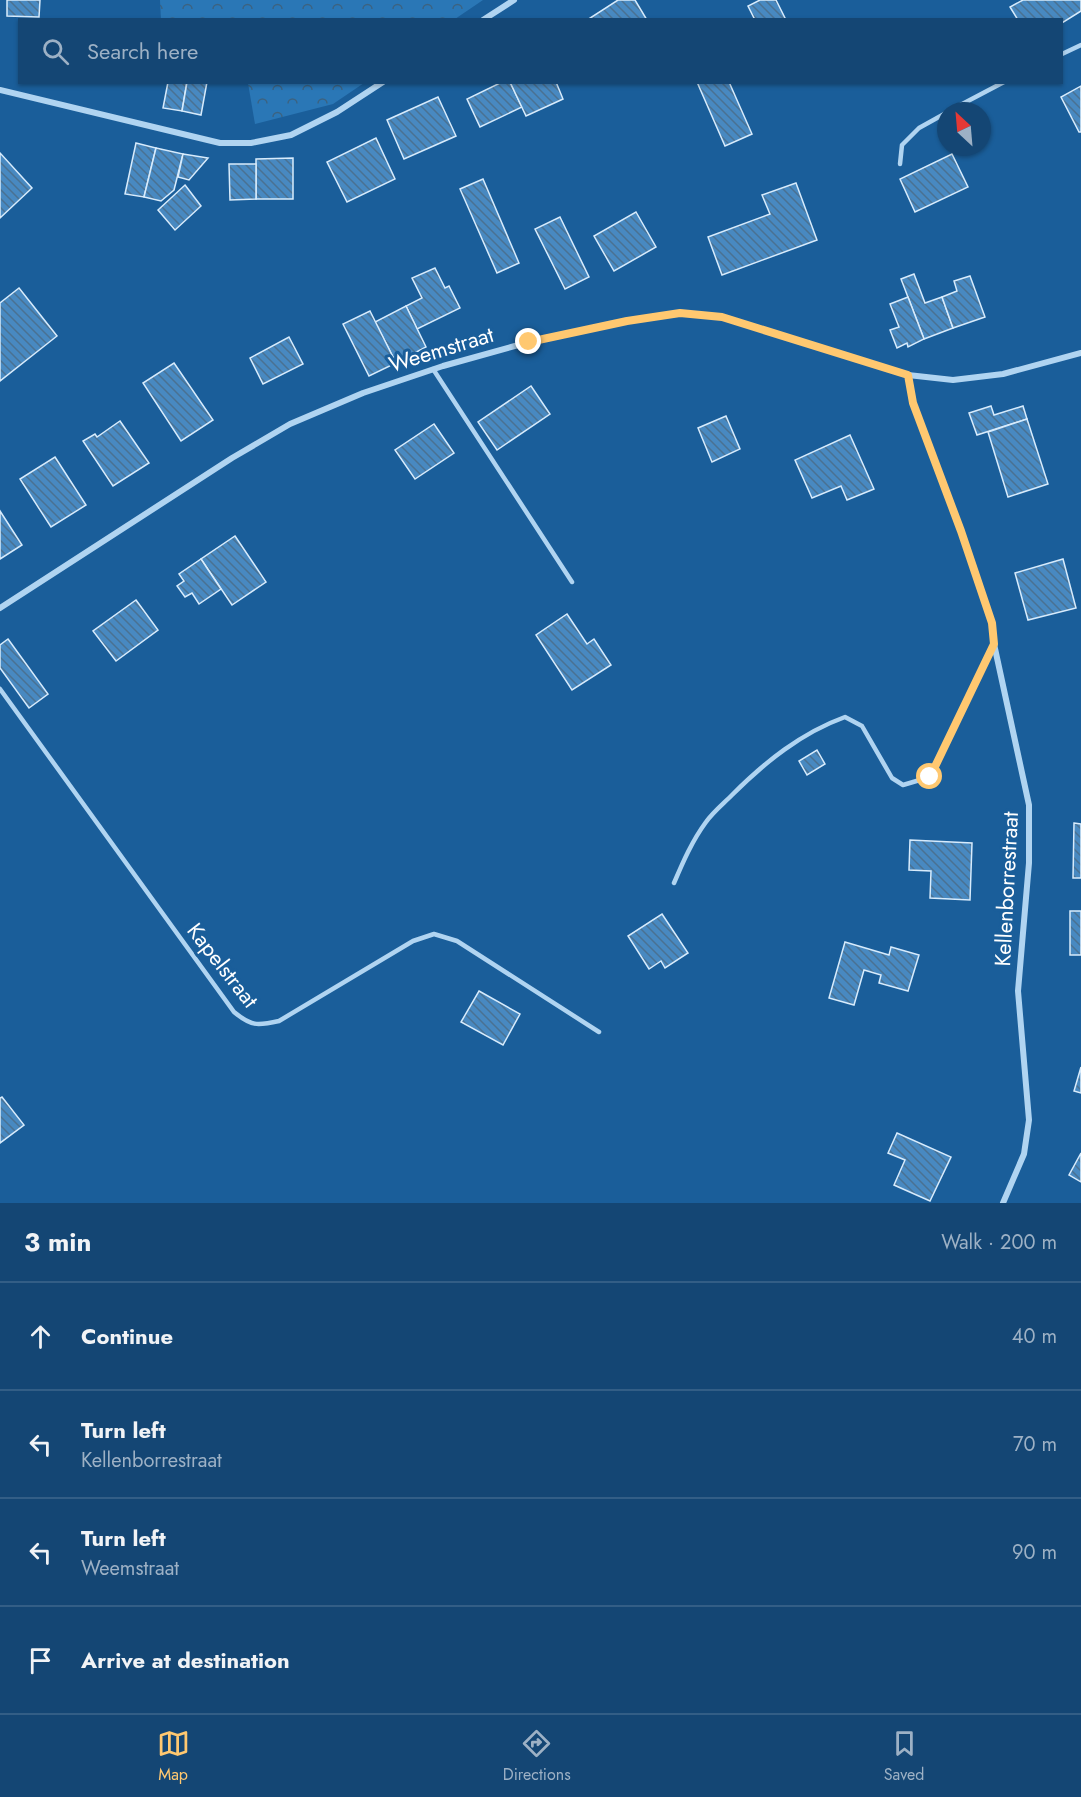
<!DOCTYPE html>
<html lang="en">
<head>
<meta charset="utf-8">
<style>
	body { margin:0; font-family:Jost,sans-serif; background:#1d4d79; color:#f1f3f6 }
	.compass { position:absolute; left:937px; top:102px; width:54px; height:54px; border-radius:50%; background:#144674; box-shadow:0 2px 4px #0004; rotate:334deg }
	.stop { position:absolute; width:18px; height:18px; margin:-14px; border:4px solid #ffc870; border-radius:50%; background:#fff }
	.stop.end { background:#ffc870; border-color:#fff; box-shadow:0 2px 6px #0008 }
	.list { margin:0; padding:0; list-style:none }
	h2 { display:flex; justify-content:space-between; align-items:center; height:78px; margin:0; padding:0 24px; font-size:26px }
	h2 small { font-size:20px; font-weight:400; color:#9db1c5 }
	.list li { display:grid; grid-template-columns:39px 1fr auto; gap:18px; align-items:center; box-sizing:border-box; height:108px; padding:0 24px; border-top:2px solid #335e86 }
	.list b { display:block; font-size:22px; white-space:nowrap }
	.list p { margin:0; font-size:20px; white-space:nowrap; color:#9db1c5 }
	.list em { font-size:20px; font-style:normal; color:#9db1c5 }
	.icon { flex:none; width:33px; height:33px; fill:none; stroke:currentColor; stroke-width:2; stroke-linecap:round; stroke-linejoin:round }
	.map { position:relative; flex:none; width:1081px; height:1203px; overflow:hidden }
	.search { position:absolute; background:#144674; box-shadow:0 2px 4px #0004; left:18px; right:18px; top:18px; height:66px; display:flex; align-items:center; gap:15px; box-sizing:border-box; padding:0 21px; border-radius:0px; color:#9db1c5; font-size:22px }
	.sheet { height:510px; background:#144674 }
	nav { display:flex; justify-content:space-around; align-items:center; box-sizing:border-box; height:84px; border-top:2px solid #335e86; background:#144674; font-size:16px; color:#9db1c5 }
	nav a { display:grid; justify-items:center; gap:3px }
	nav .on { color:#ffc870 }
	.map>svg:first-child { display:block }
</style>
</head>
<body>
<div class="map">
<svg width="1081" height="1203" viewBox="0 0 1081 1203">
	<defs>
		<pattern id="forest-crowns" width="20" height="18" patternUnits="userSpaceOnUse" patternTransform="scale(1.5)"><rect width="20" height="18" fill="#2a77b6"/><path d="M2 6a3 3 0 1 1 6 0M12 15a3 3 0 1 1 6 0" fill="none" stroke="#3b6281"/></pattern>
		<pattern id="building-back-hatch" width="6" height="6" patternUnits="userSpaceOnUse" patternTransform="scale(1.5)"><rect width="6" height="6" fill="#4889c1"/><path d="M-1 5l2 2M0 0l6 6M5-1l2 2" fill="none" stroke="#4a7192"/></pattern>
	</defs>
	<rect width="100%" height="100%" fill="#1a5e9a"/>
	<g fill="url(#forest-crowns)">
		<path d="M 160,0 L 483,0 L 455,19 L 161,20 Z"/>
		<path d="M 248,83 L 248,82 L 364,83 L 333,104 L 255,124 Z"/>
	</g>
	<g fill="url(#building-back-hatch)" stroke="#d7ebfc" stroke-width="1.5">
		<path d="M 7,0 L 40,0 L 39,17 L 7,16 Z"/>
		<path d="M 618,0 L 635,0 L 647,20 L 587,20 Z"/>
		<path d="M 760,0 L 776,0 L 786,20 L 755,20 L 748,6 Z"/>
		<path d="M 1023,0 L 1081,0 L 1081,11 L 1062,23 L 1062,20 L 1018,20 L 1010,7 Z"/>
		<path d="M 168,82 L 187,82 L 182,111 L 163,108 Z"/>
		<path d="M 187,82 L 207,82 L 201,115 L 182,111 Z"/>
		<path d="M 502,82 L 510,82 L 522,107 L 480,127 L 467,99 Z"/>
		<path d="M 510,82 L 556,82 L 563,99 L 526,116 Z"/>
		<path d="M 697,82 L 729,82 L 752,134 L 725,146 Z"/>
		<path d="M 1081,86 L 1081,132 L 1079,132 L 1061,97 Z"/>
		<path d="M 438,97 L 456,136 L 404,159 L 387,120 Z"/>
		<path d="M 376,138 L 395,179 L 347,202 L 327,162 Z"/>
		<path d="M 136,143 L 156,148 L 144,197 L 125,194 Z"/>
		<path d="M 156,148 L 183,154 L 174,190 L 161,201 L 144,197 Z"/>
		<path d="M 0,153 L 32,188 L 0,218 Z"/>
		<path d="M 183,154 L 208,158 L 189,180 L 178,177 Z"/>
		<path d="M 952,154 L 968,187 L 915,212 L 900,179 Z"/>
		<path d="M 293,158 L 293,199 L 256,199 L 256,159 Z"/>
		<path d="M 229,164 L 256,164 L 256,199 L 230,200 Z"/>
		<path d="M 483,179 L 519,263 L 497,273 L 460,189 Z"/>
		<path d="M 796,183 L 817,240 L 722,275 L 708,237 L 770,214 L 762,195 Z"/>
		<path d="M 185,185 L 201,206 L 175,230 L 158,210 Z"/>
		<path d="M 636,212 L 656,247 L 614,271 L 594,236 Z"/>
		<path d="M 560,217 L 589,277 L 565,289 L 535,229 Z"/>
		<path d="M 435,268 L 445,288 L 449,286 L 460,308 L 417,329 L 406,306 L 422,298 L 412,278 Z"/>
		<path d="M 914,274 L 925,303 L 942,297 L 953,328 L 924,339 L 901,279 Z"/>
		<path d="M 970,276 L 985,317 L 953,328 L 942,297 L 957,291 L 954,281 Z"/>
		<path d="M 19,288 L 57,336 L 0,381 L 0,303 Z"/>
		<path d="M 908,297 L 924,339 L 908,347 L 907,343 L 897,348 L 890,330 L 899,327 L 890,304 Z"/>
		<path d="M 406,306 L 426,347 L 396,363 L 375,322 Z"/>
		<path d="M 370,311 L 396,363 L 369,376 L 343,324 Z"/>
		<path d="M 289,337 L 303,364 L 263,384 L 250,358 Z"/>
		<path d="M 174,363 L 213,420 L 181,441 L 143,383 Z"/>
		<path d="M 531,386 L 550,414 L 497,450 L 478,422 Z"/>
		<path d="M 991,406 L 994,415 L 1023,406 L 1027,419 L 977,435 L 969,413 Z"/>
		<path d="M 726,416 L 740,449 L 712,462 L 698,428 Z"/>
		<path d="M 1027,419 L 1048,484 L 1008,497 L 988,432 Z"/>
		<path d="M 120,421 L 149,463 L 113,486 L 83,441 L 95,434 L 97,437 Z"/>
		<path d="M 434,424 L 454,453 L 415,479 L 395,450 Z"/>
		<path d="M 850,435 L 874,489 L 847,500 L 841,486 L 812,498 L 795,460 Z"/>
		<path d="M 55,457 L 86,505 L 51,527 L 20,479 Z"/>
		<path d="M 0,511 L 22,545 L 0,559 Z"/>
		<path d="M 235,536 L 266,582 L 232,605 L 201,559 Z"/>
		<path d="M 201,559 L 221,589 L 199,604 L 192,593 L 185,597 L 177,586 L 184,581 L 179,574 Z"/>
		<path d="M 1063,559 L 1076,608 L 1028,620 L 1015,573 Z"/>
		<path d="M 136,600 L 158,630 L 116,661 L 93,631 Z"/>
		<path d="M 567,614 L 587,644 L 594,639 L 611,665 L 572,690 L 536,635 Z"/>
		<path d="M 8,639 L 48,694 L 29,708 L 0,668 L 0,645 Z"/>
		<path d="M 817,750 L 825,764 L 807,775 L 799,761 Z"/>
		<path d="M 1074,823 L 1081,824 L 1081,878 L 1073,878 Z"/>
		<path d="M 910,840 L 972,843 L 970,900 L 930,898 L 931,871 L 909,870 Z"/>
		<rect x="1070" y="911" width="11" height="44"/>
		<path d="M 662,914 L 688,953 L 665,968 L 661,961 L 649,969 L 628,936 Z"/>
		<path d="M 845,942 L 889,955 L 891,947 L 919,955 L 908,991 L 879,983 L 881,975 L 864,970 L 854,1005 L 829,998 Z"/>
		<path d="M 479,991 L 520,1014 L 503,1045 L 461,1022 Z"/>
		<path d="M 1081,1067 L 1081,1093 L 1074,1091 Z"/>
		<path d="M 2,1097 L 24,1125 L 0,1143 L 0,1098 Z"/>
		<path d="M 897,1133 L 951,1157 L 930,1201 L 894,1185 L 905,1160 L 888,1153 Z"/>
		<path d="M 1081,1153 L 1081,1182 L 1069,1175 Z"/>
	</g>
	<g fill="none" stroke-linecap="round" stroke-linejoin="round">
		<g stroke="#b0d4f1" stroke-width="4.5">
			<path d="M 1062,54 L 1081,45"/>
			<path d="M 949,111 L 1004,82"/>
			<path d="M 900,164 L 902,145 L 919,128 L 946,113"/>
			<path d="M 433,369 L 572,582"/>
			<path d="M 0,689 L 234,1012 C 251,1026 257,1026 279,1021 L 413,941 L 434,934 L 457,941 L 599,1032"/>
			<path d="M 674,883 C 683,862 692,841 706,822 C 713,812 723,804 732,795 C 765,762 801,733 845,717 L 862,726 L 892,778 L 903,785 L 930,777 L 994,644"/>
		</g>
		<g stroke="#b0d4f1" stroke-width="6">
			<path d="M 483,20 L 514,0"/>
			<path d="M 0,90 L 220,143 L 251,143 L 291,135 L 337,112 L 383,82"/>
			<path d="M 908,375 L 913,403 L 961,530 L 992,623 L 994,644 L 1029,805 L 1029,863 L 1018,991 L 1029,1120 L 1024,1154 L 1003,1203"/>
			<path d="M 0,608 L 232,458 L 290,424 L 363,393 L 443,366 L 529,342 L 627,321 L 680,313 L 722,317 L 908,375 L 953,380 L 1003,374 L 1081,353"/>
		</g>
	</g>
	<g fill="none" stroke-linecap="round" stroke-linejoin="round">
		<path stroke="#ffc870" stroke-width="8" d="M 529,342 L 627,321 L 680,313 L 722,317 L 908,375 L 913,403 L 961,531 L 992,623 L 994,644 L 930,777"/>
	</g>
	<g text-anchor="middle" stroke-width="6" stroke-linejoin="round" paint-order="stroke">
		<g font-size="22" fill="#fff" stroke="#1a5e9a">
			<text transform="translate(441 349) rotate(-17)" y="8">Weemstraat</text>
			<text transform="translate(1006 889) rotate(-87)" y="8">Kellenborrestraat</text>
			<text transform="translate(223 965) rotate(52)" y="8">Kapelstraat</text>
		</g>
	</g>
</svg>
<svg class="compass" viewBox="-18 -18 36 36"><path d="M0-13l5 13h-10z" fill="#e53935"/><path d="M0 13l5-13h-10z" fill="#9db1c5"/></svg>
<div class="stop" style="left:930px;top:777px"></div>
<div class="stop end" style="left:529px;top:342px"></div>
<div class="search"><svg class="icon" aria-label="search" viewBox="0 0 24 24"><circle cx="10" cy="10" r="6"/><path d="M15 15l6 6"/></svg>Search here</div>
</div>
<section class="sheet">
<h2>3 min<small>Walk · 200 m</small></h2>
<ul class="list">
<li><svg class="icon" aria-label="ahead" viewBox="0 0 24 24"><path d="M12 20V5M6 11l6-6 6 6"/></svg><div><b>Continue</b></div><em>40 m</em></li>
<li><svg class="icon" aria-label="left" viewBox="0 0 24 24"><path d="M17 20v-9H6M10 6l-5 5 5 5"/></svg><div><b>Turn left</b><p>Kellenborrestraat</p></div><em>70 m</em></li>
<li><svg class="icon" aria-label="left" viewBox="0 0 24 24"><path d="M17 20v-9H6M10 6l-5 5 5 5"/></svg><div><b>Turn left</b><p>Weemstraat</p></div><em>90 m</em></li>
<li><svg class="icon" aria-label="arrive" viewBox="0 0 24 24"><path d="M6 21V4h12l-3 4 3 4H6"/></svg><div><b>Arrive at destination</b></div></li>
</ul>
</section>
<nav>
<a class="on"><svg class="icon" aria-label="map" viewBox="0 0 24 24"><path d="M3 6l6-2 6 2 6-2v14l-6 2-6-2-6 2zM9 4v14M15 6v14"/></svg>Map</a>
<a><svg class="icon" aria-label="directions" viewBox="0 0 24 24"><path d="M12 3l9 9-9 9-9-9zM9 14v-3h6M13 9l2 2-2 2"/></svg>Directions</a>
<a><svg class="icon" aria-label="saved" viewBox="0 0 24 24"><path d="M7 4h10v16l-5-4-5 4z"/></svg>Saved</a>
</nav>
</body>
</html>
